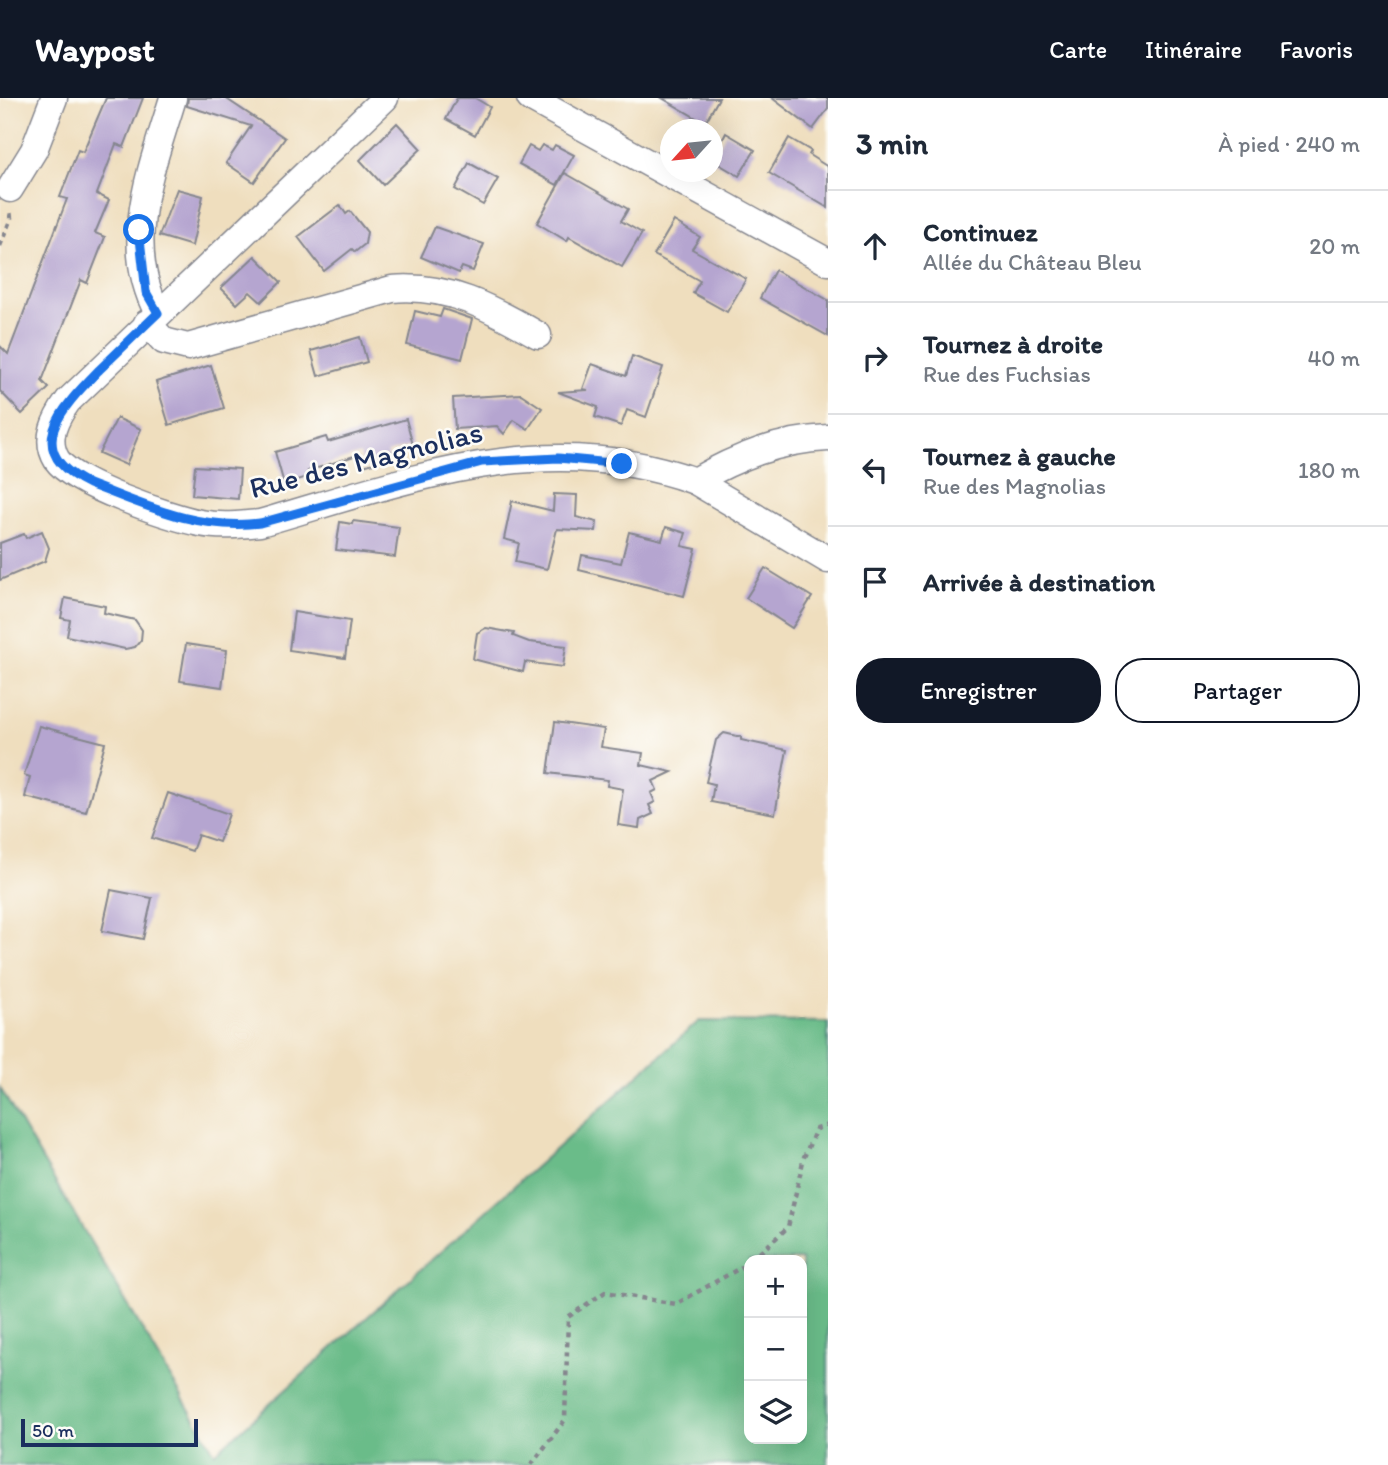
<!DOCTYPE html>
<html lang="fr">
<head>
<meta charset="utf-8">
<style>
	body { margin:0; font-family:Itim,sans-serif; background:#f6f6f7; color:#1f2937 }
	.controls { position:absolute; right:21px; bottom:21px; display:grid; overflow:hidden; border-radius:14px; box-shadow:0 7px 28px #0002 }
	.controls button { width:63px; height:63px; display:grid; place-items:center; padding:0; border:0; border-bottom:2px solid #e0e1e3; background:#fff; color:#1f2937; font:35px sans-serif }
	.compass { position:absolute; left:660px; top:21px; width:63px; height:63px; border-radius:50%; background:#fff; box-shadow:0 7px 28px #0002; rotate:243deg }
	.scale { position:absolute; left:21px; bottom:18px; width:177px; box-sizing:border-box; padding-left:7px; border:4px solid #1b2f5e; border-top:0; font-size:19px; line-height:24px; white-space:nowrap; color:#1b2f5e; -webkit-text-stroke:5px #fdfcf7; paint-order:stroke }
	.stop { position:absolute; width:21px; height:21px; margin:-16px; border:5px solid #1a73e8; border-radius:50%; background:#fff }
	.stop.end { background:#1a73e8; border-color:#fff; box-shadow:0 2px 7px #0008 }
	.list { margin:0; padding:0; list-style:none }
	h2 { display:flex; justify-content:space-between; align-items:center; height:91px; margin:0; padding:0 28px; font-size:30px }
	h2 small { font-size:23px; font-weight:400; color:#747a83 }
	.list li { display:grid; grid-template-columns:46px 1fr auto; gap:21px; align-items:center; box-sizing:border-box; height:112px; padding:0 28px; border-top:2px solid #e0e1e3 }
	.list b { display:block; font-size:26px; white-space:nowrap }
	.list p { margin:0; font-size:23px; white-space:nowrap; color:#747a83 }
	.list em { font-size:23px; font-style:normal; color:#747a83 }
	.actions { display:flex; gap:14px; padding:21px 28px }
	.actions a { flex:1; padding:16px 0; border:2px solid #111827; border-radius:28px; text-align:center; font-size:24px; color:#111827 }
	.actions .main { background:#111827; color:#fff }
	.icon { flex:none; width:38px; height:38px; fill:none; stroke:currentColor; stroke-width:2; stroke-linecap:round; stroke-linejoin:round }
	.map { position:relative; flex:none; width:828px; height:1367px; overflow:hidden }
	header { display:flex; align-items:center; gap:42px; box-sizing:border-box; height:98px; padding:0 35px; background:#111827; color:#fff }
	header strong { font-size:33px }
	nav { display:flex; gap:38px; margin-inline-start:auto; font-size:24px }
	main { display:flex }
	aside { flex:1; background:#fff }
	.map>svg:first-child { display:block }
</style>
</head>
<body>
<header>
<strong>Waypost</strong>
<nav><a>Carte</a><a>Itinéraire</a><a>Favoris</a></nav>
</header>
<main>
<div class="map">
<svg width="828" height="1367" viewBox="0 0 828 1367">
	<rect width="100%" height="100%" fill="#fdfcf7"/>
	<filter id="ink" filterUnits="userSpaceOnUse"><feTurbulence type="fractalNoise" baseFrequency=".0143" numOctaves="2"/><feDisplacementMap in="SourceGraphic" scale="14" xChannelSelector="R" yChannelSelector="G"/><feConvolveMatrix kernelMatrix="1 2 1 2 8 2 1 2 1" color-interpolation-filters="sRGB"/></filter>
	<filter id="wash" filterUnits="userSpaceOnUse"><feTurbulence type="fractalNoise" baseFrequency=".00686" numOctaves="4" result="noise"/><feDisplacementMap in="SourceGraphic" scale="28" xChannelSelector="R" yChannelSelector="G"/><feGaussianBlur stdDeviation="1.57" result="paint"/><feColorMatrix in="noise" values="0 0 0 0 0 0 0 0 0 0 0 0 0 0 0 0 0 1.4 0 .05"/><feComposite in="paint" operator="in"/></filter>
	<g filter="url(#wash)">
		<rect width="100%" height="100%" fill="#efdebe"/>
		<path fill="#6abc89" stroke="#427674" stroke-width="2" fill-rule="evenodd" d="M 699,923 L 828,924 L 828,1367 L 0,1367 L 0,990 L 215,1355 ZM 749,1162 L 802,1162 L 802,1341 L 749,1341 Z"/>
		<g id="blocks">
			<g fill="#b5a5d0">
				<path d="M 106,0 L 143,0 L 124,49 L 116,46 L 97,96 L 109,102 L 95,135 L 105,139 L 87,185 L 81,182 L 42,283 L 49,290 L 22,316 L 0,293 L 0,248 L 8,256 L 67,101 L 60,99 L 78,52 L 83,54 Z"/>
				<path d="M 188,0 L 225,0 L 285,40 L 254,84 L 226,65 L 251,28 L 187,8 Z"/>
				<path d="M 457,0 L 475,0 L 490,9 L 475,37 L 446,21 Z"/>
				<path d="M 662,0 L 719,0 L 705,25 Z"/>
				<path d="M 772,0 L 828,0 L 828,11 L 813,31 Z"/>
				<path d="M 397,25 L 421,51 L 383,87 L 360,62 Z"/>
				<path d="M 726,35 L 755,52 L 739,78 L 712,62 Z"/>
				<path d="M 789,40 L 811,53 L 809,57 L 828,69 L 828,110 L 769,75 Z"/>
				<path d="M 542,47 L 552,52 L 555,47 L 574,57 L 557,87 L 519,66 L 529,48 L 538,53 Z"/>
				<path d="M 469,65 L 498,81 L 483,107 L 455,91 Z"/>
				<path d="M 565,75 L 628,111 L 621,123 L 642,135 L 622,169 L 569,139 L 567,143 L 537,125 Z"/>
				<path d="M 177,91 L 203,98 L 192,148 L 159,138 Z"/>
				<path d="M 340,107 L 346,116 L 350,113 L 367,134 L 365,146 L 355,154 L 352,151 L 324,173 L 298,139 Z"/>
				<path d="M 674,123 L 700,139 L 692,151 L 746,181 L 727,214 L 693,195 L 700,183 L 654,157 Z"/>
				<path d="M 435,129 L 484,146 L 473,173 L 462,169 L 459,175 L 421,159 Z"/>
				<path d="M 255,158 L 281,184 L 261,204 L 250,194 L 237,206 L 221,190 Z"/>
				<path d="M 775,172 L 828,202 L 828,238 L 760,200 Z"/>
				<path d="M 443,211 L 472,221 L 462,261 L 407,247 L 415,213 L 440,219 Z"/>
				<path d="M 360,239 L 367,264 L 318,278 L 311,253 Z"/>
				<path d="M 632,258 L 663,269 L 646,319 L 627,312 L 621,328 L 595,319 L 598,309 L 558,294 L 588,292 L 583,291 L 592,266 L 626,278 Z"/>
				<path d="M 211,267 L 224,310 L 169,327 L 156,284 Z"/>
				<path d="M 521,296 L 542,310 L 528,331 L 514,322 L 504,336 L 497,328 L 455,331 L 453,300 Z"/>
				<path d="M 117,320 L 141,331 L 126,367 L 99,355 Z"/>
				<path d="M 406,321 L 413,347 L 387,355 L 388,361 L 363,368 L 360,356 L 308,373 L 310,378 L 284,386 L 275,354 L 326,339 L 328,344 Z"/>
				<path d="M 195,368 L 240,371 L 238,401 L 192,397 Z"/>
				<path d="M 554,396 L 577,397 L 576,419 L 597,424 L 596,433 L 557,431 L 547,471 L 515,464 L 519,445 L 504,441 L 512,403 L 553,413 Z"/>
				<path d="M 353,423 L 399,429 L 395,459 L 336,452 L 340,424 L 352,426 Z"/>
				<path d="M 666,429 L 686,435 L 682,448 L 696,451 L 684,498 L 579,472 L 582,457 L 621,465 L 629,434 L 662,442 Z"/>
				<path d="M 42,433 L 49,450 L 45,463 L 0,482 L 0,445 L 24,436 L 26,440 Z"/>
				<path d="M 765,470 L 812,499 L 792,530 L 746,500 Z"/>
				<path d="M 65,500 L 105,508 L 104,515 L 135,522 L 142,532 L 141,542 L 135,549 L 125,551 L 67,538 L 70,522 L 61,520 Z"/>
				<path d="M 294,514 L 350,523 L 345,560 L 289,552 Z"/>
				<path d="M 486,530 L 514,535 L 513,538 L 529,544 L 566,548 L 563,569 L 525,564 L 523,574 L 473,561 L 477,535 Z"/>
				<path d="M 186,546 L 227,552 L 222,589 L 180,583 Z"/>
				<path d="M 555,624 L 604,631 L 601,649 L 643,655 L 641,667 L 672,674 L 653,683 L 657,692 L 651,695 L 655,704 L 649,707 L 653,716 L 640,722 L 639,730 L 618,727 L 623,691 L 607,688 L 608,682 L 548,675 Z"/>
				<path d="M 39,628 L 105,645 L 86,714 L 25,699 L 30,679 L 24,677 Z"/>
				<path d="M 724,635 L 741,639 L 741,642 L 787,652 L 775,716 L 711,704 L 714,686 L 706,684 L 716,642 Z"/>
				<path d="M 168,695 L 229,716 L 219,744 L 198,737 L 192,753 L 152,740 Z"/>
				<path d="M 111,792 L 152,800 L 143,841 L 102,833 Z"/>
			</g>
		</g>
	</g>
	<g filter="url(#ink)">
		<use href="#blocks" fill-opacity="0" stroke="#85868e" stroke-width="2"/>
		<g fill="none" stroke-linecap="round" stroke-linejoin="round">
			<defs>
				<g id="minor">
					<path d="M 385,0 L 68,303 C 56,320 44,341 57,362 C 74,387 170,419 200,425 C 220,429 240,427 260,425 C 406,383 543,328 695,383 L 828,462"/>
					<path d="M 530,0 L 828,164"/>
					<path d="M 10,91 L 34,52 L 54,0"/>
					<path d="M 158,215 C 120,145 152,70 173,0"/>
					<path d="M 147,225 L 164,243 L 188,249 L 392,191 C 448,186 491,210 538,237"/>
					<path d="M 695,383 C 737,359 779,342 828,340"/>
				</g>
			</defs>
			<use href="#minor" stroke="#85868e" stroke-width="29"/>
			<g stroke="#85868e" stroke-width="4.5" stroke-dasharray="5 5" stroke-linecap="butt">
				<path d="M 0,148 L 11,120 L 10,112"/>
				<path d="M 752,1162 L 788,1129 L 804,1059 L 816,1031 L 828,1027"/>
				<path d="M 531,1367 L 565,1322 L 568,1219 L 605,1194 L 676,1206 L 749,1165"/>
			</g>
			<use href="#minor" stroke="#fff" stroke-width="26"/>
		</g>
	</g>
	<g fill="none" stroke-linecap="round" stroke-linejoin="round" filter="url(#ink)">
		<path stroke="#1a73e8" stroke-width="9" d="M 139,132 L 146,194 L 158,215 C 138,234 119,253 99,272 C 62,310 20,352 89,386 C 145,407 198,433 260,425 L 482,364 L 558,360 L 622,366"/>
	</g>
	<g text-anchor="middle" stroke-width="5" stroke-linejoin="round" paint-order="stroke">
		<g font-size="30" fill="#1b2f5e" stroke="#fdfcf7">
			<text transform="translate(366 362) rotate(-14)" y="10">Rue des Magnolias</text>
		</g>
	</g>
</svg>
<div class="controls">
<button>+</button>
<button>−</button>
<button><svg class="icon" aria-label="layers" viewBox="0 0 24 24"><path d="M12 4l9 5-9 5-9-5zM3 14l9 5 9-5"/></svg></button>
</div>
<svg class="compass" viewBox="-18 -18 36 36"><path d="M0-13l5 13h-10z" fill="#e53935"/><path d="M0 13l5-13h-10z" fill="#747a83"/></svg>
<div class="scale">50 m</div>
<div class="stop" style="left:139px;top:132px"></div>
<div class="stop end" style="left:622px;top:366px"></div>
</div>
<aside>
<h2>3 min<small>À pied · 240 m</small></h2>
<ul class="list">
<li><svg class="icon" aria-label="ahead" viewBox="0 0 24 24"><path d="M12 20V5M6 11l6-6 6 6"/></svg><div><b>Continuez</b><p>Allée du Château Bleu</p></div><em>20 m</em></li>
<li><svg class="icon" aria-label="right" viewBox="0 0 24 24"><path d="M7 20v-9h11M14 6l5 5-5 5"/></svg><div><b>Tournez à droite</b><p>Rue des Fuchsias</p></div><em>40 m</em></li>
<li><svg class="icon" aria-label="left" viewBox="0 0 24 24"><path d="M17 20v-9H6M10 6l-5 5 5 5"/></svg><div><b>Tournez à gauche</b><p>Rue des Magnolias</p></div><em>180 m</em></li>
<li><svg class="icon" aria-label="arrive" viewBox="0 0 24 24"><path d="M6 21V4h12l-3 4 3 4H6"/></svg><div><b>Arrivée à destination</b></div></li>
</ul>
<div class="actions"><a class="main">Enregistrer</a><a>Partager</a></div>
</aside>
</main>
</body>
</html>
